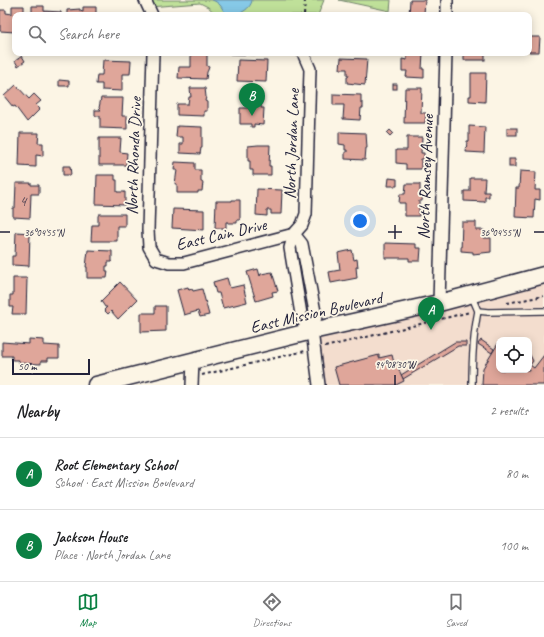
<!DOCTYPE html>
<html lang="en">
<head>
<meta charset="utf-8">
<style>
	body { margin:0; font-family:Caveat,sans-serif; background:#f6f6f6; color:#202124 }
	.controls { position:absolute; right:12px; bottom:12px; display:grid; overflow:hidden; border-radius:8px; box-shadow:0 2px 10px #0003 }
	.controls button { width:36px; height:36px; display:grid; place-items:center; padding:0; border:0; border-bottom:1px solid #e0e0e0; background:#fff; color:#202124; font:20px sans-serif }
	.scale { position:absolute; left:12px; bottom:10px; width:78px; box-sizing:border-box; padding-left:4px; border:2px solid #22223b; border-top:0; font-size:11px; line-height:14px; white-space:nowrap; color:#22223b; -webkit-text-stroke:3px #fcf5e5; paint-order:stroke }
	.you { position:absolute; left:360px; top:221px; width:14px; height:14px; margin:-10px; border:3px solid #fff; border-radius:50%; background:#1a73e8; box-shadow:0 0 0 6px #1a73e833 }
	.badge { display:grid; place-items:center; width:26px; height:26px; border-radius:50%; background:#0b8043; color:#fff; font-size:13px; font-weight:700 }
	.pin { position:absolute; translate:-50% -33px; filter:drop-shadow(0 1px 2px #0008) }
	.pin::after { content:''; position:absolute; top:21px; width:14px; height:12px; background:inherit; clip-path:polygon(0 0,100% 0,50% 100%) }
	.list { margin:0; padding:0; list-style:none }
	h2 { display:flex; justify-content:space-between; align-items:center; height:52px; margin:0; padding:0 16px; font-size:17px }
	h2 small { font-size:13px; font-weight:400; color:#757577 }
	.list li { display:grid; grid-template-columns:26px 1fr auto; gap:12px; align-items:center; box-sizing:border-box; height:72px; padding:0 16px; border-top:1px solid #e0e0e0 }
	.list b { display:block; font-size:15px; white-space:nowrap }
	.list p { margin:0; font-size:13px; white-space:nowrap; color:#757577 }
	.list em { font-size:13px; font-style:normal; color:#757577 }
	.icon { flex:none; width:22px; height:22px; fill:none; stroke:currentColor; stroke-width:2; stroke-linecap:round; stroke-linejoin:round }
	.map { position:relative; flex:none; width:544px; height:385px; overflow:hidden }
	.search { position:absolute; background:#fff; box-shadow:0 2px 10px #0003; left:12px; right:12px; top:12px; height:44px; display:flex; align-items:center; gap:10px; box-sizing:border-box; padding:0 14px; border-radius:8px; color:#757577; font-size:15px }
	.sheet { height:196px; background:#fff }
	nav { display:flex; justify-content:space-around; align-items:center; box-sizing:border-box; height:56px; border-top:1px solid #e0e0e0; background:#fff; font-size:11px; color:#757577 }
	nav a { display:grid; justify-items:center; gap:2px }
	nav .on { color:#0b8043 }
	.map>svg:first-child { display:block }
</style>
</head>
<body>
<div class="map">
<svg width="544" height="385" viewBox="0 0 544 385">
	<rect width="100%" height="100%" fill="#fcf5e5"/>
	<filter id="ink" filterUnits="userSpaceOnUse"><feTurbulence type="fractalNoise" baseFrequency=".025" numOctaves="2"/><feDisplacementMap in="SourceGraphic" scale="8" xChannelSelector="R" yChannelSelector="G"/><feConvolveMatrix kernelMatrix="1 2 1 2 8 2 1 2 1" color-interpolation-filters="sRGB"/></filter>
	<g filter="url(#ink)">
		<path fill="#f3ddce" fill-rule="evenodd" d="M 544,275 L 544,385 L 319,385 L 312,331 ZM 499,340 L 529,340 L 529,370 L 499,370 Z"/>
		<g fill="#bfe099" stroke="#70816a">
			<path d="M 145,0 L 324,0 L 318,15 L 217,15 L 208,7 L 200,3 L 149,7 Z"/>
			<path d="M 339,0 L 391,0 L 390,11 Z"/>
		</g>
		<path fill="#86c9e7" stroke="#5e86a2" d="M 212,0 L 252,0 C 251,10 235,18 226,13 C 223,11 222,7 220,5 C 218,3 215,1 212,0 Z"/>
		<g fill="#dfa69a" stroke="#22223b">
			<path d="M 410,0 L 425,0 L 424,14 L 426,14 L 426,15 L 409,15 Z"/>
			<path d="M 12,6 L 24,6 L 24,15 L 15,15 L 15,32 L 0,31 L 0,10 L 6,10 L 6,13 L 12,14 Z"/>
			<path d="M 32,6 L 44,6 L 44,11 L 61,12 L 61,15 L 32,15 Z"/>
			<path d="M 83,7 L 96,7 L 96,15 L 67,15 L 67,10 L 80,9 L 80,11 L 83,12 Z"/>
			<path d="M 529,37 L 540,37 L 539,52 L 529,52 Z"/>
			<path d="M 191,53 L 207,53 L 207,66 L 209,67 L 208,70 L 207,72 L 206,79 L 178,78 L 179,67 L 191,67 Z"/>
			<path d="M 230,53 L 262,53 L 262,55 L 230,54 Z"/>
			<path d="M 407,53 L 423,53 L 422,69 L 424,69 L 424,78 L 406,77 L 407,71 L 402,71 L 402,59 L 407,60 Z"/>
			<rect x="464" y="53" width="21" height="7"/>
			<path d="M 22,56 L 25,61 L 18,66 L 15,61 Z"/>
			<path d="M 341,58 L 367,59 L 365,85 L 347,83 L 347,77 L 348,77 L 349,75 L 347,75 L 347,69 L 340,69 Z"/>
			<path d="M 103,60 L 131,61 L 130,74 L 122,74 L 122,91 L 102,90 L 102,84 L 96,84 L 97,75 L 102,75 Z"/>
			<path d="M 238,60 L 267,61 L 266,82 L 237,81 Z"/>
			<path d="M 471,73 L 486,73 L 485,102 L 469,101 L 469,96 L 471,96 Z"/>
			<path d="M 59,80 L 69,81 L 69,86 L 59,86 Z"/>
			<rect x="393" y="84" width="4" height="5"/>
			<path d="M 16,85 L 29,99 L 34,94 L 41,101 L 36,105 L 40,109 L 27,122 L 15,106 L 13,107 L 4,96 Z"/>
			<path d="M 190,88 L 205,88 L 206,97 L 205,101 L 207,102 L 207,111 L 204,111 L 204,116 L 177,115 L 177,104 L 188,104 L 189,97 L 191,97 Z"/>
			<path d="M 405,88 L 422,88 L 421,113 L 426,113 L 425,123 L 404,123 Z"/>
			<rect x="241" y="93" width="6" height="5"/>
			<path d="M 333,94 L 361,95 L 361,103 L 363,103 L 363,108 L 361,108 L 360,120 L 343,119 L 344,105 L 333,105 Z"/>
			<path d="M 101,98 L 123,98 L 122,116 L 127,116 L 127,129 L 100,128 L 100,116 L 95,116 L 95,110 L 101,110 L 99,108 Z"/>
			<path d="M 250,99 L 262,99 L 261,108 L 264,108 L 263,125 L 254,124 L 254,127 L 251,127 L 251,124 L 240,124 L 240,108 L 250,108 Z"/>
			<path d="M 177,126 L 202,127 L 202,148 L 201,148 L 200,154 L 180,153 L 180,144 L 183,144 L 183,137 L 176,137 Z"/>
			<path d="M 469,126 L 485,127 L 484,153 L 466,152 L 467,141 L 469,141 Z"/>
			<rect x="507" y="128" width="10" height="7"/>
			<path d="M 390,130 L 393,133 L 390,136 L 387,133 Z"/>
			<path d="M 339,132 L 366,133 L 367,148 L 366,148 L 365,160 L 345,159 L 345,152 L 347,152 L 347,150 L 345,150 L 345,145 L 339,144 Z"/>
			<path d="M 20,133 L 39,133 L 38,143 L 43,143 L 43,156 L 36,155 L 36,167 L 19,166 Z"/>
			<path d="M 407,137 L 422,137 L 421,153 L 424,153 L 424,159 L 421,159 L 421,169 L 406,169 L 406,164 L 396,163 L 396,150 L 407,150 Z"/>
			<path d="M 99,138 L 121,138 L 120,152 L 127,153 L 126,165 L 99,165 Z"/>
			<path d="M 258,145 L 270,145 L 269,166 L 271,166 L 271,175 L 253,175 L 253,170 L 250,170 L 250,161 L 248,161 L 248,146 Z"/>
			<rect x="509" y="159" width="6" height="8"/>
			<path d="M 175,162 L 195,163 L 195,170 L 201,170 L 201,182 L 203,182 L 202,191 L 198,191 L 198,193 L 177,193 L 177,184 L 175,184 L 177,170 L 174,170 Z"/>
			<path d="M 63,166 L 70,166 L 71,175 L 63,175 Z"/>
			<path d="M 520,171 L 536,172 L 535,190 L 540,190 L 540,200 L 535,199 L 534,218 L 515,217 L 516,188 L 519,188 Z"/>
			<path d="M 97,175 L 115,175 L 115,180 L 117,180 L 117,192 L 125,192 L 125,205 L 96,204 Z"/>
			<path d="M 389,178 L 397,179 L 397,186 L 388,186 Z"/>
			<path d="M 470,178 L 485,178 L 484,192 L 489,192 L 489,197 L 485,197 L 485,202 L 464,201 L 464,191 L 470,191 Z"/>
			<path d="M 16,183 L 31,183 L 31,185 L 39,185 L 39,194 L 31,194 L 30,218 L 13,217 L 13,208 L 15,208 Z"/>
			<path d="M 406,184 L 420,184 L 420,194 L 423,194 L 422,201 L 419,201 L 419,216 L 405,216 L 405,203 L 399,203 L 400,194 L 405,194 Z"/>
			<path d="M 257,189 L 282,190 L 281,214 L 271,214 L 271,210 L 267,210 L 267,216 L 256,215 Z"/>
			<path d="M 232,200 L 240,200 L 240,220 L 237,220 L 237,223 L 228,223 L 228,222 L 226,222 L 226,228 L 215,228 L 216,201 L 232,201 Z"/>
			<path d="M 173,209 L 204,210 L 204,230 L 172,228 Z"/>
			<path d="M 99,214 L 125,214 L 125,226 L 117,226 L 117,241 L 91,241 L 92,225 L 98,225 L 98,216 Z"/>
			<path d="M 462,222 L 476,222 L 476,230 L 484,230 L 483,238 L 491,238 L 491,252 L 473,254 L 473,252 L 461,251 Z"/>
			<path d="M 16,232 L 30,233 L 29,266 L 12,265 L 12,256 L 15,256 Z"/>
			<path d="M 385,243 L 416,244 L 416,248 L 421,248 L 420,261 L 409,261 L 409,258 L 385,258 Z"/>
			<path d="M 88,250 L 112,251 L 112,262 L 108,262 L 108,266 L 106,266 L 106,271 L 108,271 L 107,278 L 87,278 L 87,267 L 86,267 Z"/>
			<path d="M 352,250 L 354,260 L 357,259 L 358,267 L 356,267 L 357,278 L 331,283 L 329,272 L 340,270 L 338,253 Z"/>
			<path d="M 258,269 L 260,276 L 261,274 L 272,272 L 278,291 L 272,292 L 273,296 L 256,301 L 247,272 Z"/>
			<path d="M 13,278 L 27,278 L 26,314 L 12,314 L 13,307 L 10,307 L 10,295 L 13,295 Z"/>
			<path d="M 227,278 L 230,288 L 243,285 L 247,302 L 223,308 L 219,293 L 216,293 L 213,282 Z"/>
			<path d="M 120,282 L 137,300 L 118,319 L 111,311 L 108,314 L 104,310 L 107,307 L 105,307 L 101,301 Z"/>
			<path d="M 188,287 L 189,290 L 192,289 L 193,291 L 202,289 L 209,315 L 200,317 L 198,311 L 184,315 L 177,290 Z"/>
			<path d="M 155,306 L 166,306 L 166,331 L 141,332 L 141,313 L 155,313 Z"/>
			<path d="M 29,339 L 44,340 L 44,345 L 59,346 L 59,358 L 48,358 L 48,361 L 41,361 L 41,364 L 19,363 L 19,360 L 12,360 L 12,356 L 2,356 L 2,342 L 29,344 Z"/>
			<path d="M 481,340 L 494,349 L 492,353 L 478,344 Z"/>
			<path d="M 455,342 L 466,342 L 466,346 L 458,346 L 403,379 L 401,375 Z"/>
			<path d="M 499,342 L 499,370 L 529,370 L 529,353 L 533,361 L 530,365 L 534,368 L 544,355 L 544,385 L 482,385 L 483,368 Z"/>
			<path d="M 379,355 L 379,358 L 392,355 L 394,363 L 396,363 L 404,381 L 396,385 L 339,385 L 334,367 Z"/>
		</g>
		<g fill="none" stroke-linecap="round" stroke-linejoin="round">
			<defs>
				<g id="service">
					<path d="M 472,297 L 478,311 L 488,312 L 544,311"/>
					<path d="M 472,385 C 472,360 473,336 478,311"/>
				</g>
				<g id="minor">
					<path d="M 145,0 L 152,15"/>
					<path d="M 447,15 L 447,0"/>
					<path d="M 153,53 L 148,230 L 149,247 L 156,259 L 169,263 L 184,263 L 294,234"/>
					<path d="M 303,53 L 310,69 L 306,214 L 302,225 L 294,234 L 290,248 L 302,320 L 312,331"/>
					<path d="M 294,234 L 302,244 L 316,317 L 312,331 L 319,385"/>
					<path d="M 439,303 L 446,53"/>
					<path d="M 192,385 L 193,361"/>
				</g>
				<path id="secondary" d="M 96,385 L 312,331 L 439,303 L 544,275"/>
			</defs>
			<use href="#service" stroke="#22223b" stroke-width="8"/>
			<use href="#minor" stroke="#22223b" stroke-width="14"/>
			<use href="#secondary" stroke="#22223b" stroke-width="19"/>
			<g stroke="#22223b" stroke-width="2" stroke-dasharray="3 3" stroke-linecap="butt">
				<path d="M 304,15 L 305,0"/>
				<path d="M 507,303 L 544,296"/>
				<path d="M 325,347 L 470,312"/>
				<path d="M 202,375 L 305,351"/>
			</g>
			<use href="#service" stroke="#fcf5e5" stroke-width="5.5"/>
			<use href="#minor" stroke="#fcf5e5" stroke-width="11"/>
			<use href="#secondary" stroke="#fcf5e5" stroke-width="16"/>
		</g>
	</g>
	<path fill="none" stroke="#22223b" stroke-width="1.5" d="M 395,225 L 395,239M 0,232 L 10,232M 388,232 L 402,232M 534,232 L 544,232M 395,375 L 395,385"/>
	<g text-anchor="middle" stroke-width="3.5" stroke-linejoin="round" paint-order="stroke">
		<g font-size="15" fill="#514353">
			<text x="23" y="206">4</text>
		</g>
		<g font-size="17" fill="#22223b" stroke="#fcf5e5">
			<text transform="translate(291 144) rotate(-88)" y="6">North Jordan Lane</text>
			<text transform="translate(133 156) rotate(-88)" y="6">North Rhonda Drive</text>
			<text transform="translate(425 177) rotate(-88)" y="6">North Ramsey Avenue</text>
			<text transform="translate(221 234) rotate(-13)" y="6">East Cain Drive</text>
			<text transform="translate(316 312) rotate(-13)" y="6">East Mission Boulevard</text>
		</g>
	</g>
	<g font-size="10" text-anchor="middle" fill="#22223b" stroke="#fcf5e5" stroke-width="3.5" stroke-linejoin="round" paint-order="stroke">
		<text x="44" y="236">36°04'55"N</text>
		<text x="500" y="236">36°04'55"N</text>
		<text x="395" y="368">94°08'30"W</text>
	</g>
</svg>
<div class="controls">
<button><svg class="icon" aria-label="locate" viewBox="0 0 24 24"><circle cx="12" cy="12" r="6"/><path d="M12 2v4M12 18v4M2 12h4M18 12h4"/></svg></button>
</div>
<div class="scale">50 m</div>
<div class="you"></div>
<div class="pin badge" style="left:431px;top:330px">A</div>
<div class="pin badge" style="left:252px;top:116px">B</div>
<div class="search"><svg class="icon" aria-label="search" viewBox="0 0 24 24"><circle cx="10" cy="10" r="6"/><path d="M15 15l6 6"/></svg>Search here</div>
</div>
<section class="sheet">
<h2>Nearby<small>2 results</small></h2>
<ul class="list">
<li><span class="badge">A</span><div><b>Root Elementary School</b><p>School · East Mission Boulevard</p></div><em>80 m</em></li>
<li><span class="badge">B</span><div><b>Jackson House</b><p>Place · North Jordan Lane</p></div><em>100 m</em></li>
</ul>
</section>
<nav>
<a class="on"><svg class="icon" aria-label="map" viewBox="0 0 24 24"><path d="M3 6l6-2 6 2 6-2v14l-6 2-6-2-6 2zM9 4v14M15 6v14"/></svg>Map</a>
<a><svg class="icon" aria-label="directions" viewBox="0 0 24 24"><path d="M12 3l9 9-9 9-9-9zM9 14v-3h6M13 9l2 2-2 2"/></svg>Directions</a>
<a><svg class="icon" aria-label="saved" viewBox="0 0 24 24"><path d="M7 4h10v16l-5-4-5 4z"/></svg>Saved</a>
</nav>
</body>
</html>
